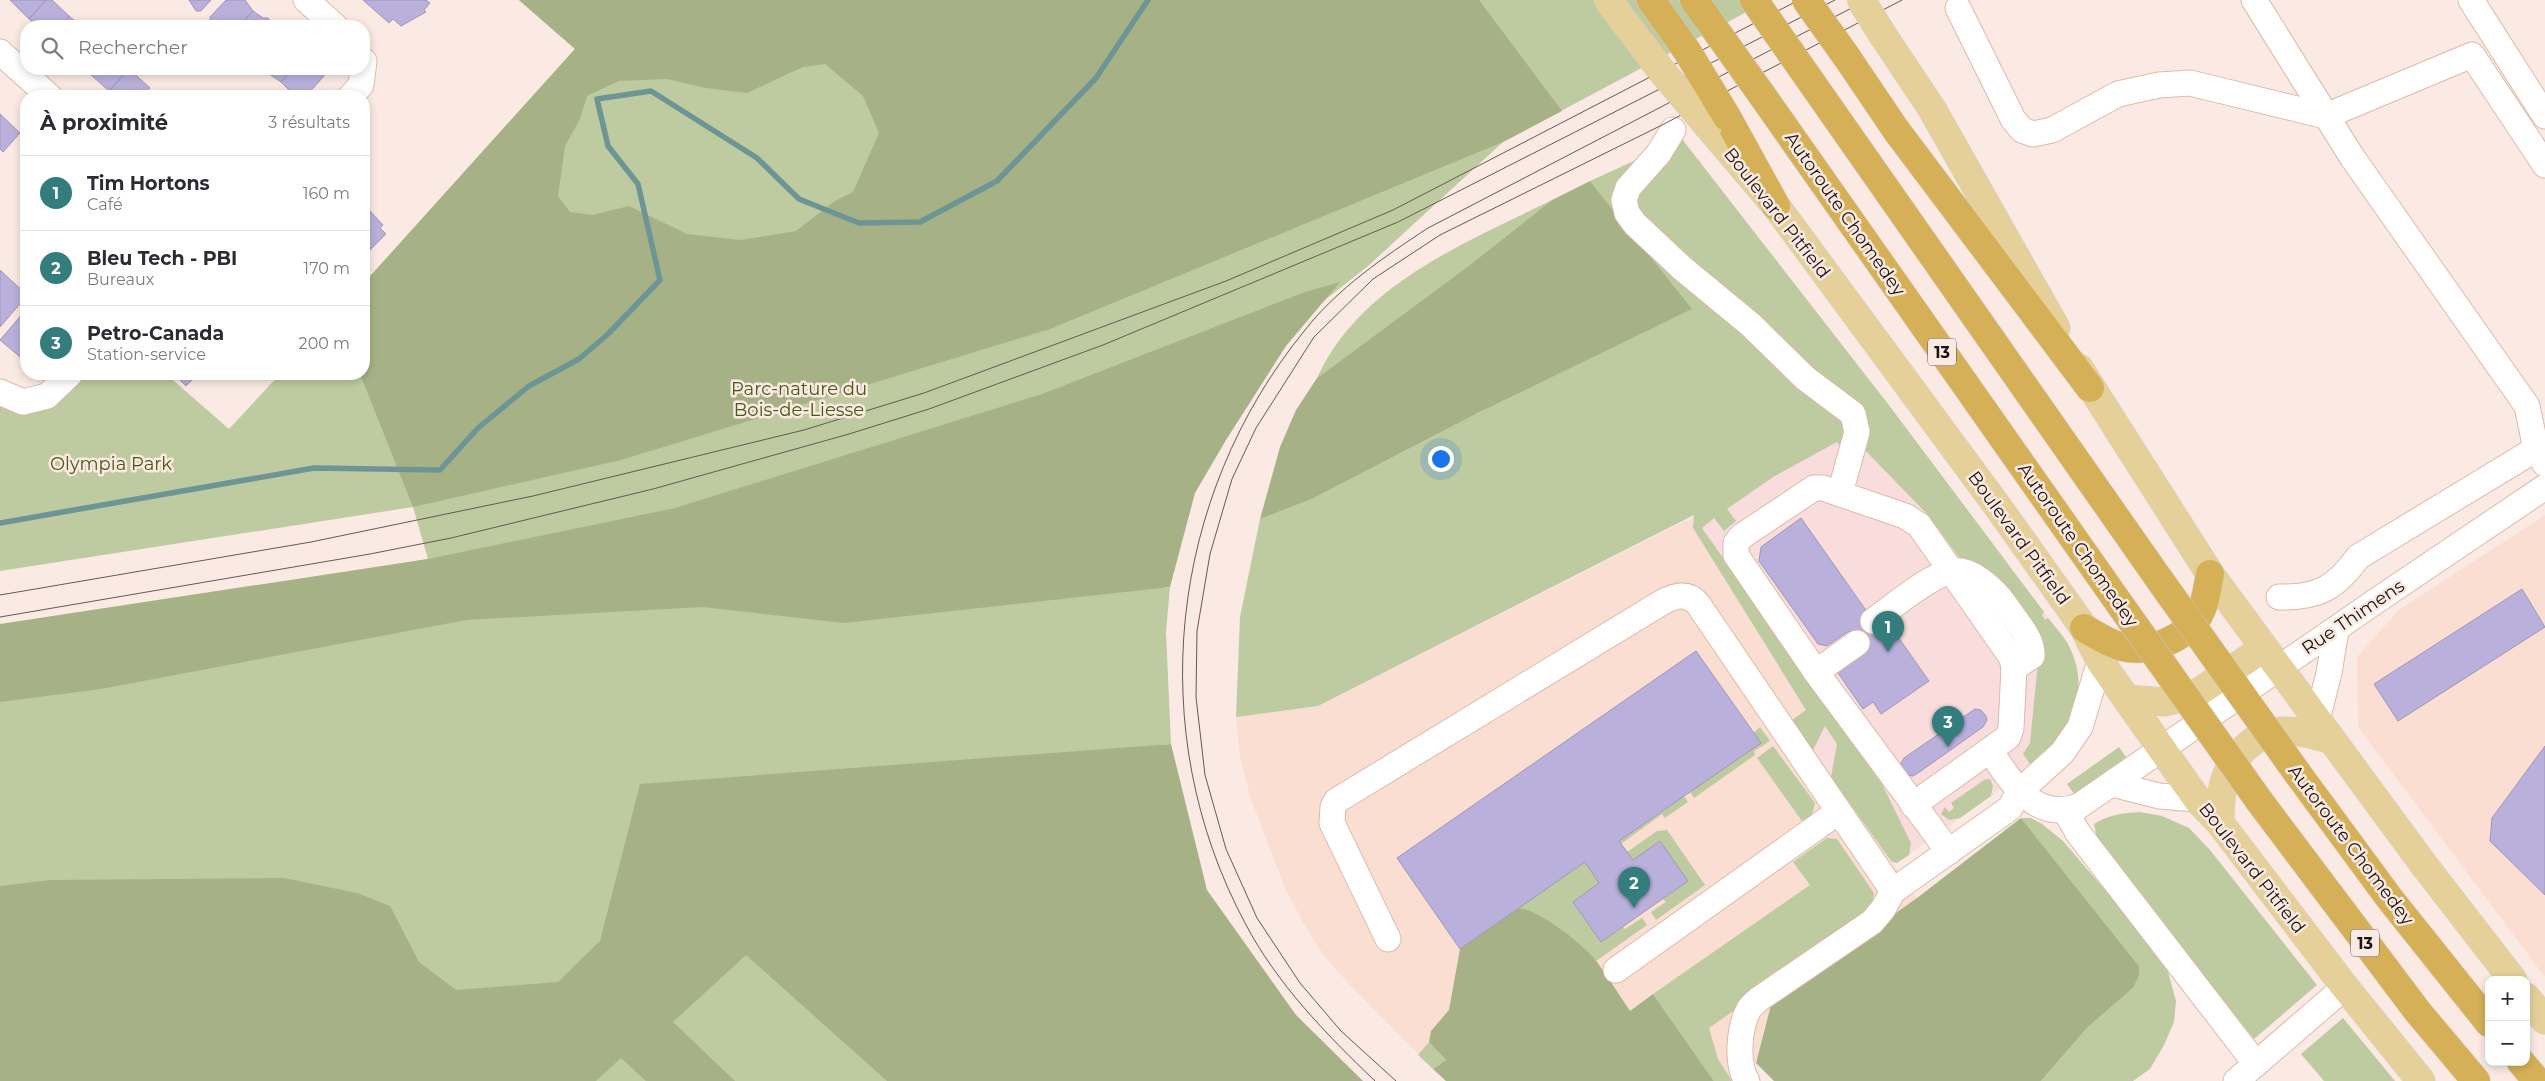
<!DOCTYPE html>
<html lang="fr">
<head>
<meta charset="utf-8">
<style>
	body { margin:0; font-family:Montserrat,sans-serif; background:#f7f7f7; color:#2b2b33 }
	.controls { position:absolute; right:15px; bottom:15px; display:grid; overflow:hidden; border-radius:10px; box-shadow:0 2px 8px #0003 }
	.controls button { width:45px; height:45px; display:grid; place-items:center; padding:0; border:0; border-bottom:1px solid #e1e1e2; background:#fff; color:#2b2b33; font:25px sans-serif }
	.you { position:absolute; left:1440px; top:458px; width:18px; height:18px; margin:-12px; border:4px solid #fff; border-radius:50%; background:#1a73e8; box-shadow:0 0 0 8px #1a73e833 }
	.badge { display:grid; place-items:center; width:32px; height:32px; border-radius:50%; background:#337d7d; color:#fff; font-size:16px; font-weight:700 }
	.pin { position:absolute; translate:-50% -41px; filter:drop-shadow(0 1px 2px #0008) }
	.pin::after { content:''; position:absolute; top:26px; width:18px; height:15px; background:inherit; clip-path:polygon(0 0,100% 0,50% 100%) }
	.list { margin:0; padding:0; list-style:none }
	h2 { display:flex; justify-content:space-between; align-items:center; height:65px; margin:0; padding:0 20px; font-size:21px }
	h2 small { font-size:16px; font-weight:400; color:#7c7c81 }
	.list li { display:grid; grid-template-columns:32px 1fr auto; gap:15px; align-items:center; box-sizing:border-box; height:75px; padding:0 20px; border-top:1px solid #e1e1e2 }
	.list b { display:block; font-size:19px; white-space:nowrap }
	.list p { margin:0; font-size:16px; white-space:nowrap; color:#7c7c81 }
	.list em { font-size:16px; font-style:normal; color:#7c7c81 }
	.icon { flex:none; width:28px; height:28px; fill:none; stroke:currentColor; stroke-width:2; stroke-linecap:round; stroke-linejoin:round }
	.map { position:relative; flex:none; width:2545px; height:1081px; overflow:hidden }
	.search { position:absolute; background:#fff; box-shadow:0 2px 8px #0003; left:20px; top:20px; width:350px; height:55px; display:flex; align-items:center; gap:12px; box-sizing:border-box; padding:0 18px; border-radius:20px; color:#7c7c81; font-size:19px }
	.panel { position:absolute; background:#fff; box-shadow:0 2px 8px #0003; left:20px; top:90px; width:350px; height:290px; border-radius:20px }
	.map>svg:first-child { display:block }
</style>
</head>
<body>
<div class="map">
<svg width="2545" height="1081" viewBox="0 0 2545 1081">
	<rect width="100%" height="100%" fill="#faeae3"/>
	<path fill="#f8dddc" d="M 1888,404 L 2068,644 L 2078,674 L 2077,689 L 2047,752 L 1991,796 L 1897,863 L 1892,862 L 1792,720 L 1806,710 L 1687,520 Z"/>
	<g fill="#f9ded1">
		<path d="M 2545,515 L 2545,977 L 2358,727 L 2357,657 L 2399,610 Z"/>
		<path d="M 1687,520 L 1806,710 L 1792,720 L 1917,898 L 1772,1001 L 1756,1063 L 1729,1081 L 1714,1081 L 1654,994 L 1630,1011 L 1596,961 L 1433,1069 L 1349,984 L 1325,957 L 1305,926 L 1285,888 L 1251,799 L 1240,757 L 1236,717 L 1318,706 Z"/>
	</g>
	<g fill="#becaa0">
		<path d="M 519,0 L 1769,0 L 1503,142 L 1368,266 L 1302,318 L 1189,487 L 1164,588 L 1170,587 L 1166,632 L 1171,744 L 1164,744 L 1199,890 L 1341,1081 L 0,1081 L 0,628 L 428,559 L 413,507 L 0,571 L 0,392 L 23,401 L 74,374 L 166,374 L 229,429 L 280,374 L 364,374 L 364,283 L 575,49 Z"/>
		<path d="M 1682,139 L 1888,404 L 2044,612 L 2042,615 L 2045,620 L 2048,618 C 2055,627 2064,636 2069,646 C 2093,694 2069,736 2030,764 L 2023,754 L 2030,743 L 2039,652 L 2005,596 L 1971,560 L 1964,564 L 1928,515 L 1861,446 L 1848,436 L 1840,446 L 1837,442 L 1773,477 L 1727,509 L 1736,521 L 1724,531 L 1714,518 L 1702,528 L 1882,784 L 1911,843 L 1909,855 L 1897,863 L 1892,862 L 1886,854 L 1831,777 L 1837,744 L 1825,726 L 1813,750 L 1792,720 L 1806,710 L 1693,528 L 1694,515 L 1318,706 L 1236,717 L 1240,617 L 1260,519 L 1312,499 L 1478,413 L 1691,309 L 1590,181 Z"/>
		<path d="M 1552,200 L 1467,267 L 1317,378 C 1360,284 1465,243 1552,200 Z"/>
		<path d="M 1760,727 L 1770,741 L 1754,751 L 1755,755 L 1694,798 L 1690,792 Z"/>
		<path d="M 1773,746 L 1815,803 L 1812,815 L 1802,821 L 1757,758 Z"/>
		<path d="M 2119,747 L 2126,757 L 2074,794 L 2067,784 Z"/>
		<path d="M 1990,779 L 1993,786 L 1991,796 L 1960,818 L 1949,820 L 1941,814 L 1945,807 L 1949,812 L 1954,808 L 1951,803 L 1984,780 Z"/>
		<path d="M 1684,796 L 1688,802 L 1665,818 L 1662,814 L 1621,844 L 1619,841 Z"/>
		<path d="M 2140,812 L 2162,816 L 2189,828 L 2210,850 L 2317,985 L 2254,1039 L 2242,1024 L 2239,1024 L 2097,839 L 2094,824 C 2107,815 2124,813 2140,812 Z"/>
		<path d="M 2021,818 L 2031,818 L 2042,824 L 2063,841 L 2159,953 L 2168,972 L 2176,1001 L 2174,1022 L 2164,1045 L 2150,1069 L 2133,1081 L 2041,1081 L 2087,1028 L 2133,988 L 2139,966 Z"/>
		<path d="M 1667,830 L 1705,885 L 1656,920 L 1651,912 L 1666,902 L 1663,899 L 1688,881 L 1660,841 L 1633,860 L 1627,852 L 1657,831 Z"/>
		<path d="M 1827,838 L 1837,839 L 1874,893 L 1871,908 L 1856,925 L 1709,1028 L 1718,1059 L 1732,1081 L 1714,1081 L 1653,994 L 1810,885 L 1793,862 Z"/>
		<path d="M 1585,862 L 1599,883 L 1573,902 L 1601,942 L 1623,927 L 1625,929 L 1642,918 L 1647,925 L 1596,961 L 1544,918 L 1519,908 Z"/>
		<path d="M 2343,1018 L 2395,1081 L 2324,1081 L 2301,1054 Z"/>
		<path d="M 1429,1042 L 1446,1060 L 1433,1069 L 1418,1055 Z"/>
	</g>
	<g fill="#a6b286" fill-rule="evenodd">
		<path d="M 519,0 L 1479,0 L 1562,111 L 1503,142 L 1050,329 L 621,460 L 413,507 L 360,374 L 364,374 L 364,283 L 575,49 ZM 825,64 L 863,96 L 879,133 L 853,192 L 835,201 L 796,231 L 740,240 L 687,234 L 629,206 L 593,215 L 570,212 L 558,196 L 565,146 L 580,119 L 587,96 L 619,81 L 667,79 L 706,88 L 747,93 L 803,67 Z"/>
		<path d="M 1590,181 L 1692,309 L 1478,413 L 1312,499 L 1260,519 L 1280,447 L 1296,410 L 1317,378 L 1467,267 L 1552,200 Z"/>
		<path d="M 1340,282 L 1286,346 L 1226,440 L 1195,493 L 1170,587 L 844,623 L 703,607 L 466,620 L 101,689 L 0,702 L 0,624 L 428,559 L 675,508 L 1042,394 L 1305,292 Z"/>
		<path d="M 1171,744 L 1207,890 L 1296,1015 L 1363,1081 L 887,1081 L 746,955 L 673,1022 L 735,1081 L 646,1081 L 621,1058 L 596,1081 L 0,1081 L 0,886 L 50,880 L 284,878 L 357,893 L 390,906 L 419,962 L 456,990 L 558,982 L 600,941 L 640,784 Z"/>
		<path d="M 2021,818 L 2139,966 L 2139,975 L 2133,988 L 2087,1028 L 2041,1081 L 1774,1081 L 1756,1063 L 1772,1001 L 1917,898 Z"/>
		<path d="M 1519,908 C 1541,911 1584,945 1597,962 C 1609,978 1619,995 1630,1011 L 1653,994 L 1714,1081 L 1446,1081 L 1433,1069 L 1446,1060 L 1429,1042 L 1431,1031 L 1449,1010 L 1460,949 Z"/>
	</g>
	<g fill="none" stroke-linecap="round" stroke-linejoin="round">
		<path stroke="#6e9596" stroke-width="5.5" d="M 0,523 L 314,468 L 440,470 L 478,428 L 529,386 L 579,359 L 608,334 L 660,280 L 638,184 L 608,146 L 597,99 L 651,91 L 757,158 L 799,199 L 859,223 L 920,222 L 997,181 L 1096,78 L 1148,0"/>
	</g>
	<g fill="#bab0dc" stroke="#9e96b7">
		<path d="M 10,0 L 46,0 L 29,19 Z"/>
		<path d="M 46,0 L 52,0 L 69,16 L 60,26 L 37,26 L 29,19 Z"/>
		<path d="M 189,0 L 211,0 L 201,11 L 196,11 Z"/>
		<path d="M 226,0 L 245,0 L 253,11 L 240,26 L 214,26 L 210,22 L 210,17 Z"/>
		<path d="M 363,0 L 426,0 L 430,3 L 424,10 L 426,12 L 401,26 L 393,19 L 389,23 Z"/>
		<path d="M 253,11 L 263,18 L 268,18 L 274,26 L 240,26 Z"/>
		<path d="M 69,16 L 81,26 L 60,26 Z"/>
		<path d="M 93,69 L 129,69 L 109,91 L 89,73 Z"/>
		<path d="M 129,69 L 150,88 L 142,96 L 115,96 L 109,91 Z"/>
		<path d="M 262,69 L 293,69 L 281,82 Z"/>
		<path d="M 292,69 L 323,69 L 324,76 L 306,96 L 292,96 L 291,92 L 281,82 Z"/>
		<path d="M 0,114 L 20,133 L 3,152 L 0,149 Z"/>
		<path d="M 370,211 L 383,225 L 380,228 L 386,234 L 370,250 L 364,243 L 364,213 L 366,215 Z"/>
		<path d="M 0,270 L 26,294 L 26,297 L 0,327 Z"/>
		<path d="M 24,312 L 26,314 L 26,362 L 0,340 Z"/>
		<path d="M 174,374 L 198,374 L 186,386 Z"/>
		<path d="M 1801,518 L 1882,633 L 1891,627 L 1929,681 L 1881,714 L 1873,702 L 1863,709 L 1838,673 L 1839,664 L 1861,649 L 1849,631 L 1827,646 L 1818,644 L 1759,561 L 1761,547 Z"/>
		<path d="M 2522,589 L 2545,627 L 2398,721 L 2374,684 Z"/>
		<path d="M 1696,651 L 1761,743 L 1619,841 L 1633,860 L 1660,841 L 1688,881 L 1601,942 L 1573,902 L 1599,883 L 1585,862 L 1460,949 L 1397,858 Z"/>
		<path d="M 1975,709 L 1981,710 L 1986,716 L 1987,720 L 1983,727 L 1918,773 L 1913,776 L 1905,775 L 1900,765 L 1904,758 Z"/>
		<path d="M 2545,746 L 2545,895 L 2490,841 L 2492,818 Z"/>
	</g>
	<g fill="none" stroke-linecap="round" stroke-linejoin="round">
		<defs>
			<g id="minor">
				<path d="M 306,0 L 335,26"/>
				<path d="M 2254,0 L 2352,157 L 2527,406 L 2536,449 L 2545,464"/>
				<path d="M 2471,0 L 2545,116"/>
				<path d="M 1958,8 L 2013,119 L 2022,130 L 2033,134 L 2052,130 L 2118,94 L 2159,85 L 2190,83 L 2326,116 L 2472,55 L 2545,165"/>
				<path d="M 0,52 L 49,96"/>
				<path d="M 351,96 L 361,85 L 364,61"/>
				<path d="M 1673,130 L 1659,153 L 1628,188 L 1624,200 L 1627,213 L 1635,224 L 1682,268 L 1751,325 L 1805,378 L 1853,414 L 1857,432 L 1840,493"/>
				<path d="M 0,392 L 23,402 L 47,396 L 70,374"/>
				<path d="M 2279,597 C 2318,598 2336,588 2358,557 L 2536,449"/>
				<path d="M 1873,621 C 1892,608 1939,566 1961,571 C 1979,574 1999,595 2008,609 C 2017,623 2033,638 2032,656 L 2014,668"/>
				<path d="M 1816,672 L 1857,643"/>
				<path d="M 2317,720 L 2329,673 L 2336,630"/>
				<path d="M 1990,751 C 2011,781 2035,823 2079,806 L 2376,601 L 2545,487"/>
				<path d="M 2112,784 L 2159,796 L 2197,799"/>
				<path d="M 1913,805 L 2008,737 L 2011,728 L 2014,668 L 2012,658 L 1919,525 L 1905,516 L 1823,488 L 1814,488 L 1742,536 L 1736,543 L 1736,555 L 1816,672 L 1949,852"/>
				<path d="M 2065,810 L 2078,833 L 2256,1064"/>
				<path d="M 1388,939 L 1332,823 L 1333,807 L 1336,801 L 1661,603 C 1673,596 1687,591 1698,604 L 1893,891"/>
				<path d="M 1616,970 L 1838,812"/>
				<path d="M 1747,1081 C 1736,1064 1739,1029 1748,1011 C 1750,1006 1755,1003 1759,999 L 1872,922 L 1883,909 L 1893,891 L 2010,808 L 2019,792 L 2062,753 L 2080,727 L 2100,661"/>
				<path d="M 2236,1081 L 2345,987"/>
			</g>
			<g id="major">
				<path d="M 1608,0 L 1660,69"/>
				<path d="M 1884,37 L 1932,109 L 2056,328"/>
				<path d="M 1708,126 L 1776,206 L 1998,507 L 2084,628 L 2100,661 L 2197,799 L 2220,823 L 2345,987 L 2421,1081"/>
				<path d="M 2079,368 L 2210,574 L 2424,865 L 2513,980"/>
				<path d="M 2127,699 L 2165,702 L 2196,694 L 2264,648"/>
				<path d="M 2220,823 C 2220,813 2220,802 2222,792 C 2227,760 2254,729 2288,731 C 2302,731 2316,736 2330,739"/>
				<path d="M 2526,997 L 2545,1020"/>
			</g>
			<g id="highway">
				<path d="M 1651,0 L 1687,51"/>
				<path d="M 1694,0 L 1707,18"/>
				<path d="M 1846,56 L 1896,130 L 2090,388"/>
				<path d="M 1807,76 L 2159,579"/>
				<path d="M 1764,98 L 2121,606"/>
				<path d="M 1727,117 L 1776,206"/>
				<path d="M 2084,628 C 2096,635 2108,643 2122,647 C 2149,654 2185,639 2199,615 C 2206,603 2207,588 2210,574"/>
				<path d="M 2298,774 L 2390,899 L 2489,1023"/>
				<path d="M 2260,802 L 2418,1012 L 2476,1081"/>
				<path d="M 2521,1062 L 2537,1081"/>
			</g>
		</defs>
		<use href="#minor" stroke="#debaa8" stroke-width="27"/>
		<use href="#major" stroke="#cecbc9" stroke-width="29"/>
		<use href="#highway" stroke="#cecbc9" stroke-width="29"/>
		<use href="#minor" stroke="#fff" stroke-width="25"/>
		<use href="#major" stroke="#e6d09a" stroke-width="28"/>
		<use href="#highway" stroke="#d6b057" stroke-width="28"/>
		<g stroke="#675953" stroke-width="1">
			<path d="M 0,595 L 311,542 L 533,496 L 804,430 L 924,393 L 1226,281 L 1393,210 L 1799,0"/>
			<path d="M 0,617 L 370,554 L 451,538 L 653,489 L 849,434 L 929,409 L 1103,345 L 1398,222 L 1835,0"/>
			<path d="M 1375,1081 C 1326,1034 1277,984 1245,923 C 1143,732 1168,498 1305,330 C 1338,288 1384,257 1428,228 L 1867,0"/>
			<path d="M 1396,1081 L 1341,1031 L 1300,983 L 1257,918 L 1226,849 L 1205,775 L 1196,697 L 1197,631 L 1210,554 L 1232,479 L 1256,428 L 1314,337 L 1373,279 L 1440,235 L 1662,125 L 1902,0"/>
		</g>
		<defs>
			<g id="major-bridge">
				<path d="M 1861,0 L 1884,37"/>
				<path d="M 1660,69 L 1708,126"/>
			</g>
			<g id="highway-bridge">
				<path d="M 1754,0 L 1807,76"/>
				<path d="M 1806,0 L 1846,56"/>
				<path d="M 1707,18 L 1764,98"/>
				<path d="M 1687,51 L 1727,117"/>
				<path d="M 2159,579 L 2298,774"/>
				<path d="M 2121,606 L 2260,802"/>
			</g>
		</defs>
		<use href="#major-bridge" stroke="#cecbc9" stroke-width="29" stroke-linecap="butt"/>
		<use href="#highway-bridge" stroke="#cecbc9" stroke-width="29" stroke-linecap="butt"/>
		<use href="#major-bridge" stroke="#e6d09a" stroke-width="28"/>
		<use href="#highway-bridge" stroke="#d6b057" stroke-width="28"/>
	</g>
	<g text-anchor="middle" stroke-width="5" stroke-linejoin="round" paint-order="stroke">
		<g fill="#faeae3" stroke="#60524c" stroke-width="1">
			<rect x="1928" y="338.5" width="28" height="27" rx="4"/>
			<rect x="2351" y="929.5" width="28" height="27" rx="4"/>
		</g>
		<g font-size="16" font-weight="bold" fill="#1e110b">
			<text x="1942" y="358">13</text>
			<text x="2365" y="949">13</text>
		</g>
		<g font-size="18" fill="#1e110b" stroke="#faeae3">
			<text transform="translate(1777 213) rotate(52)" y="6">Boulevard Pitfield</text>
			<text transform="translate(1845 214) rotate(55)" y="6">Autoroute Chomedey</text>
			<text transform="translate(2019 538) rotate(54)" y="6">Boulevard Pitfield</text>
			<text transform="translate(2078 545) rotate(55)" y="6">Autoroute Chomedey</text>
			<text transform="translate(2353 617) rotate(-34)" y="6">Rue Thimens</text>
			<text transform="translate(2351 845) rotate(53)" y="6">Autoroute Chomedey</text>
			<text transform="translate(2252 868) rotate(52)" y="6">Boulevard Pitfield</text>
		</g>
		<g font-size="18" fill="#4b5915" stroke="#faeae3">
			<text x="799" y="395">Parc-nature du<tspan x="799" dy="21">Bois-de-Liesse</tspan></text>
			<text x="111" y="470">Olympia Park</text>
		</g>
	</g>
</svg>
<div class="controls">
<button>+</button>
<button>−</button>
</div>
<div class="you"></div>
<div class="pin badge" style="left:1888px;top:652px">1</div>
<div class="pin badge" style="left:1634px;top:908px">2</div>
<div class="pin badge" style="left:1948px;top:747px">3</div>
<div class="search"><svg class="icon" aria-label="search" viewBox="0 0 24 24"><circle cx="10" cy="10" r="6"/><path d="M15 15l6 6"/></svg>Rechercher</div>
<section class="panel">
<h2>À proximité<small>3 résultats</small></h2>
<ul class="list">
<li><span class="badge">1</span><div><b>Tim Hortons</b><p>Café</p></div><em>160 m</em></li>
<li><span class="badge">2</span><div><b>Bleu Tech - PBI</b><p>Bureaux</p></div><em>170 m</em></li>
<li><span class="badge">3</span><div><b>Petro-Canada</b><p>Station-service</p></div><em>200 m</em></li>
</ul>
</section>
</div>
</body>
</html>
